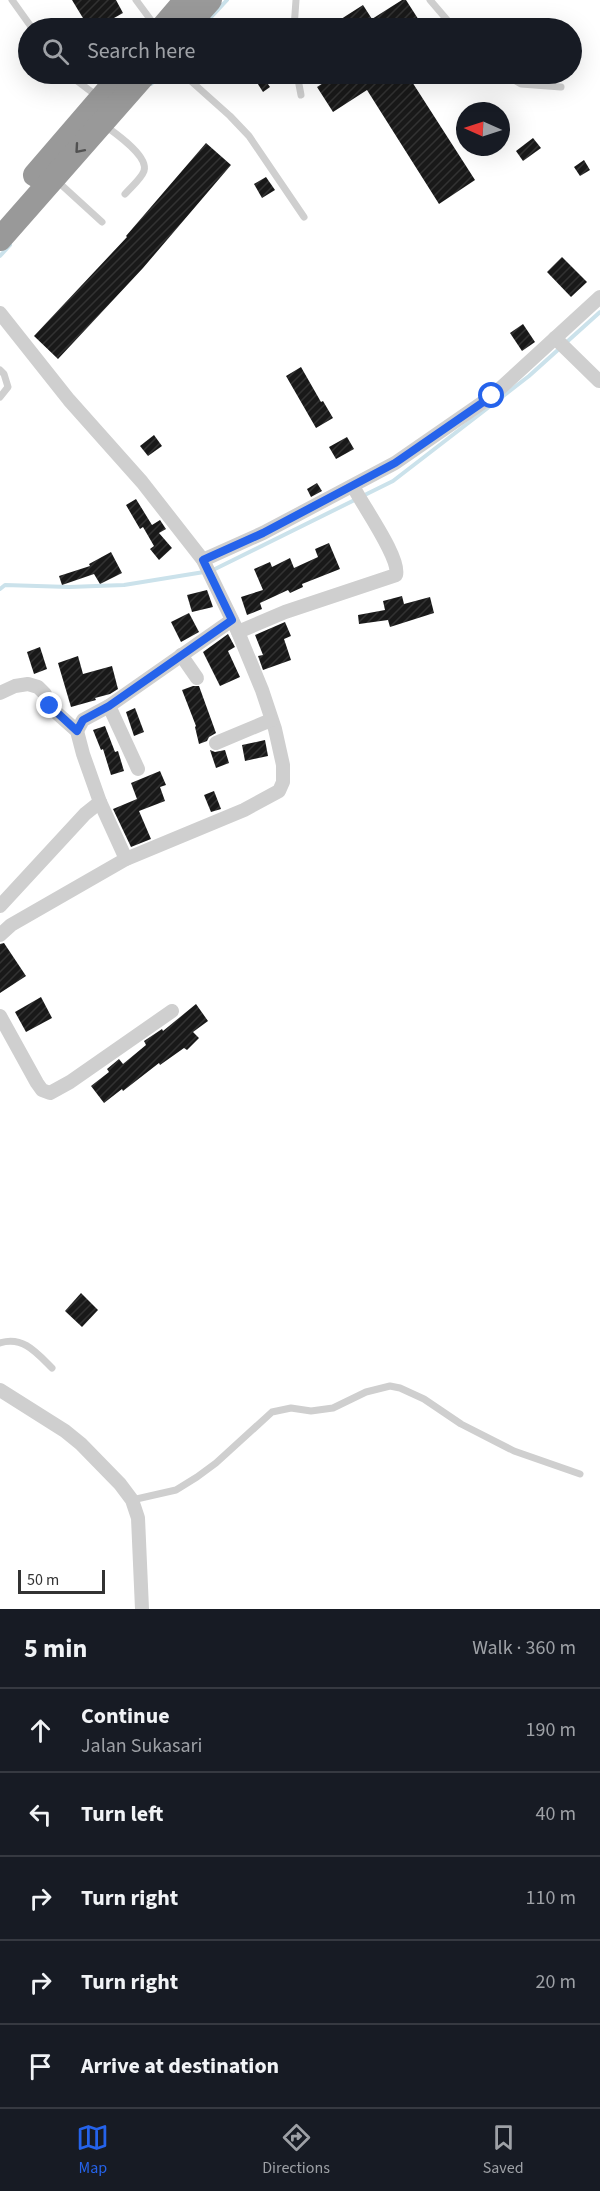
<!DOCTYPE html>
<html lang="en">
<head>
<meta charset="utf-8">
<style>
	body { margin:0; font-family:"Source Sans 3",sans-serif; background:#242831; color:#f1f3f6 }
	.compass { position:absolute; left:456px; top:102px; width:54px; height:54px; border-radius:50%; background:#171b24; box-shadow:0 6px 24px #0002; rotate:273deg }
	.scale { position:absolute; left:18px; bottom:15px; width:87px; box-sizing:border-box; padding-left:6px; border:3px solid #323232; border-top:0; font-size:16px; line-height:21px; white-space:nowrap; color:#323232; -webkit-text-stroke:4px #fff; paint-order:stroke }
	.stop { position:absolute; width:18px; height:18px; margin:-14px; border:4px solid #2563eb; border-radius:50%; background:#fff }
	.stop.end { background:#2563eb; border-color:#fff; box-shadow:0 2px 6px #0008 }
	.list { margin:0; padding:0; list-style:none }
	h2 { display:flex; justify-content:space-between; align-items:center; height:78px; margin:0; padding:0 24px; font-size:26px }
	h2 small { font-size:20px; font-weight:400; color:#9ea1a6 }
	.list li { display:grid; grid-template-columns:39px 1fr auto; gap:18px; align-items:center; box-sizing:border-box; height:84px; padding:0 24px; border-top:2px solid #363941 }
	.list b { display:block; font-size:22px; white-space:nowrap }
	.list p { margin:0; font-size:20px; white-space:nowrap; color:#9ea1a6 }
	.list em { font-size:20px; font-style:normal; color:#9ea1a6 }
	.icon { flex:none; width:33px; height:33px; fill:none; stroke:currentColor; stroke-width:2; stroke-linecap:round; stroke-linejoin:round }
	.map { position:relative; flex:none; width:600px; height:1609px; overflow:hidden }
	.search { position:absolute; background:#171b24; box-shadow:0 6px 24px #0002; left:18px; right:18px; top:18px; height:66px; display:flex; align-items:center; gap:15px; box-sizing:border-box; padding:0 21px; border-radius:33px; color:#9ea1a6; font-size:22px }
	.sheet { height:498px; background:#171b24 }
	nav { display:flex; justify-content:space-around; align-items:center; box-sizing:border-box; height:84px; border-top:2px solid #363941; background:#171b24; font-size:16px; color:#9ea1a6 }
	nav a { display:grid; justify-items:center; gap:3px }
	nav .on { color:#2563eb }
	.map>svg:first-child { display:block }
</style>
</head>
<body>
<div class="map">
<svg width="600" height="1609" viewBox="0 0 600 1609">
	<defs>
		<pattern id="building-hatch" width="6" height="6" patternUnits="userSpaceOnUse" patternTransform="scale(1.5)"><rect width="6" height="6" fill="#191919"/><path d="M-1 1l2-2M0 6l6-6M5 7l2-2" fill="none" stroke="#323232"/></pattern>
	</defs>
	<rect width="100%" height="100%" fill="#fff"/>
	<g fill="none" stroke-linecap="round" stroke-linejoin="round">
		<g stroke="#cbe2eb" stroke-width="4">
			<path d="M 201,28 L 227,0"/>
			<path d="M 151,84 L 161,74"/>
			<path d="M 0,256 L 10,245"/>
			<path d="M 211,571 L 393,481 L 529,376 L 600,312"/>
			<path d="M 0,589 L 5,585 L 69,587 L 124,585 L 204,572"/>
		</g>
	</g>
	<g fill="url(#building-hatch)">
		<path d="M 72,0 L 116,0 L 123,13 L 96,28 L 89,28 Z"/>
		<path d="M 402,0 L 406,0 L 424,28 L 327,28 L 363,5 L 372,19 Z"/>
		<path d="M 261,74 L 270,87 L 263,92 L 254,78 Z"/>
		<path d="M 337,74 L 407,74 L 475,180 L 439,204 L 367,90 L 333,112 L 317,87 Z"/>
		<path d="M 533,138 L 541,148 L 523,161 L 516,151 Z"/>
		<path d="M 206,143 L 231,165 L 143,268 L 58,359 L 34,336 L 127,237 L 126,236 Z"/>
		<path d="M 584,160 L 590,170 L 580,176 L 574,167 Z"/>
		<path d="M 266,177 L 275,190 L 262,198 L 254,184 Z"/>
		<path d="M 562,257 L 587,282 L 571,297 L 547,272 Z"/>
		<path d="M 523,324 L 535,342 L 522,351 L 510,333 Z"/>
		<path d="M 301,367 L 321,402 L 323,401 L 333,418 L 316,428 L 286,376 Z"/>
		<path d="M 154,435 L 162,446 L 148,456 L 140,446 Z"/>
		<path d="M 347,437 L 354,449 L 336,459 L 329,447 Z"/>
		<path d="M 317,483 L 322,491 L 311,497 L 307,489 Z"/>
		<path d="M 136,499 L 152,525 L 160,520 L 166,529 L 159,533 L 172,548 L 159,560 L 150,549 L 154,546 L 143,527 L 140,529 L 126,505 Z"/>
		<path d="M 329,543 L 340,569 L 302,584 L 303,587 L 290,593 L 288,590 L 260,603 L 262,609 L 247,615 L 241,597 L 263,590 L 254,569 L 270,562 L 272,567 L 290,558 L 294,568 L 318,557 L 315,549 Z"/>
		<path d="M 111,552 L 122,573 L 100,584 L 94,574 L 62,585 L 59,576 L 90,566 L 89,564 Z"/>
		<path d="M 207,590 L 213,607 L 192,612 L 187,595 Z"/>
		<path d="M 402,596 L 404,604 L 430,597 L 434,613 L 390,627 L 388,620 L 359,624 L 358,615 L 385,610 L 383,601 Z"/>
		<path d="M 189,613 L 199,632 L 181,642 L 171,622 Z"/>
		<path d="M 285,622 L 291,636 L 284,639 L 291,660 L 263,670 L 258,656 L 263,655 L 255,635 Z"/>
		<path d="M 228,634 L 235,647 L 228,651 L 240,677 L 220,686 L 203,652 Z"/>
		<path d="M 40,647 L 47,669 L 34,674 L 27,652 Z"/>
		<path d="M 78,656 L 83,674 L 112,666 L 118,689 L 110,694 L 95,698 L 96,700 L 71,707 L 58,663 Z"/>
		<path d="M 193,686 L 199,686 L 216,733 L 209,737 L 207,741 L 199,744 L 195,727 L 196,726 L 182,690 Z"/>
		<path d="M 135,708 L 144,732 L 134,736 L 126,712 Z"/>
		<path d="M 105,726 L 115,752 L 118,751 L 124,771 L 111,775 L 103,749 L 101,750 L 93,730 Z"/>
		<path d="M 265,740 L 268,756 L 245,761 L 242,745 Z"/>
		<path d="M 210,750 L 215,752 L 225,750 L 229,763 L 216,768 Z"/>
		<path d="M 160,771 L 166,785 L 160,787 L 165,801 L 139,811 L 151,839 L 131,847 L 113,809 L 137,799 L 131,783 Z"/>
		<path d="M 214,791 L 221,809 L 211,812 L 204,795 Z"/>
		<path d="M 4,943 L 26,976 L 0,993 L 0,944 Z"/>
		<path d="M 41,997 L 52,1018 L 26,1032 L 15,1012 Z"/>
		<path d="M 196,1004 L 208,1021 L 193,1032 L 199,1038 L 187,1050 L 184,1048 L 160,1065 L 159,1063 L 123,1091 L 122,1089 L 104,1103 L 91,1086 L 109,1072 L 107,1069 L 119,1059 L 123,1064 L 146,1045 L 144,1041 L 162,1029 L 163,1031 Z"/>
		<path d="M 81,1293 L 98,1310 L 82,1327 L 65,1311 Z"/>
	</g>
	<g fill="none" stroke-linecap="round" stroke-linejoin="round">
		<g stroke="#cfcfcf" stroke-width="7">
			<path d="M 12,0 L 32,28"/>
			<path d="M 136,0 L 156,27"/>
			<path d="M 430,0 L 454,28"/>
			<path d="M 294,28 L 296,0"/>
			<path d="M 68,74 L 97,96"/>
			<path d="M 183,74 L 230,116 L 249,136 L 304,217"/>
			<path d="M 297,74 L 301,95"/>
			<path d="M 504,74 L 521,84 L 561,87"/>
			<path d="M 104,125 C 115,133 149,156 144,171 C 141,179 131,187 125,194"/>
			<path d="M 56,180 L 102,222"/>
			<path d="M 0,370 L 4,374 L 8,387 L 0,397"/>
			<path d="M 0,1343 C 23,1336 36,1352 52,1368"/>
			<path d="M 132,1500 L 176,1490 L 197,1477 L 216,1463 L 272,1412 L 291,1408 L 311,1411 L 333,1408 L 366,1392 L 390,1386 L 400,1388 L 424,1399 L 461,1424 L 514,1451 L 580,1474"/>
		</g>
		<g stroke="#cfcfcf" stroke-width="14">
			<path d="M 0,313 L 69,400 L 142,482 L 203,560 L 238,632 L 262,690 L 275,729 L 283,765 L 283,782 L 279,791 L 244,810 L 126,859 L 11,925 L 0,935"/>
			<path d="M 555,338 L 599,381"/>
			<path d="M 203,560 L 263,533 L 395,463 L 492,396 L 600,297"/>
			<path d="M 238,632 L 285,612 L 396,575 C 401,558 362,505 353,486"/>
			<path d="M 181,655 L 197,678"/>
			<path d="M 0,693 L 15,686 L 28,684 L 38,687 L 45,694 L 50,707 L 77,731 L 83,754 L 100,802 L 85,814 L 0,906"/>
			<path d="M 109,706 L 138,769"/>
			<path d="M 77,731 L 83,720 L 109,706 L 232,620"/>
			<path d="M 216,743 L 271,720"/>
			<path d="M 100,802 L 126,859"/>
			<path d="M 0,1016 L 37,1083 L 42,1090 L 50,1093 L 70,1082 L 172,1011"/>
			<path d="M 0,1390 L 65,1431 L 81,1444 L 120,1484 L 132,1500 L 138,1518 L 142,1609"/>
		</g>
		<g stroke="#999" stroke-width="24">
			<path d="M 162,28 L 186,0"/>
			<path d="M 185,28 L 210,0"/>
			<path d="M 35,175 L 122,74"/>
			<path d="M 0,239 L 145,74"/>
		</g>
	</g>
	<defs><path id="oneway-chevron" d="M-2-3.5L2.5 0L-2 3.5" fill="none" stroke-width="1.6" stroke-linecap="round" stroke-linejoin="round" transform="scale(1.5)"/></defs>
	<use stroke="#515151" href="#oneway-chevron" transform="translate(79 149) rotate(131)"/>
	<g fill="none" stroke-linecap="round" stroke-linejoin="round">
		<path stroke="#2563eb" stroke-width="8" d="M 50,706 L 77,731 L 83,720 L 109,706 L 232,620 L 203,560 L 263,533 L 395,463 L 492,396"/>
	</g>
</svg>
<svg class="compass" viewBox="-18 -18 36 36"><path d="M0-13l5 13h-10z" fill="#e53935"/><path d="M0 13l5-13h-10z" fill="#9ea1a6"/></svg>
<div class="scale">50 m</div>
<div class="stop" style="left:492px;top:396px"></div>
<div class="stop end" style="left:50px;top:706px"></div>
<div class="search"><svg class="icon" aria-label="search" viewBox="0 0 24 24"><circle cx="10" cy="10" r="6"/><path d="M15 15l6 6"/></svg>Search here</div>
</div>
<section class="sheet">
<h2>5 min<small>Walk · 360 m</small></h2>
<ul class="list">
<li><svg class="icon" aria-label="ahead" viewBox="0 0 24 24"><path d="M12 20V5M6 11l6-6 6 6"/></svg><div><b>Continue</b><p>Jalan Sukasari</p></div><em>190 m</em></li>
<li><svg class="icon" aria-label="left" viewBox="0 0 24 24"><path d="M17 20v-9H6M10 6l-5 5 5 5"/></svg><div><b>Turn left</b></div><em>40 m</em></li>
<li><svg class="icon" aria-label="right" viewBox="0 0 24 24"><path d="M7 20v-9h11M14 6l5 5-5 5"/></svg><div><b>Turn right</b></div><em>110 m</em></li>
<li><svg class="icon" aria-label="right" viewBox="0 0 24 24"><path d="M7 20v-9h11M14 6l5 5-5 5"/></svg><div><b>Turn right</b></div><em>20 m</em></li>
<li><svg class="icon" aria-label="arrive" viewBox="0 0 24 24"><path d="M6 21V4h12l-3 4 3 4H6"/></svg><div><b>Arrive at destination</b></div></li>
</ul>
</section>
<nav>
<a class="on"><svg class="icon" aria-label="map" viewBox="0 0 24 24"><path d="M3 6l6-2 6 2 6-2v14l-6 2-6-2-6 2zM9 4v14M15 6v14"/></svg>Map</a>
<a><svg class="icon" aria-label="directions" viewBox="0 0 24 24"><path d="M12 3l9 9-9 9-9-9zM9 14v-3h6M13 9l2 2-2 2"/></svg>Directions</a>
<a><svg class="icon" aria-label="saved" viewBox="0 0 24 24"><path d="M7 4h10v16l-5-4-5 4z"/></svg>Saved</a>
</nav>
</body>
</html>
